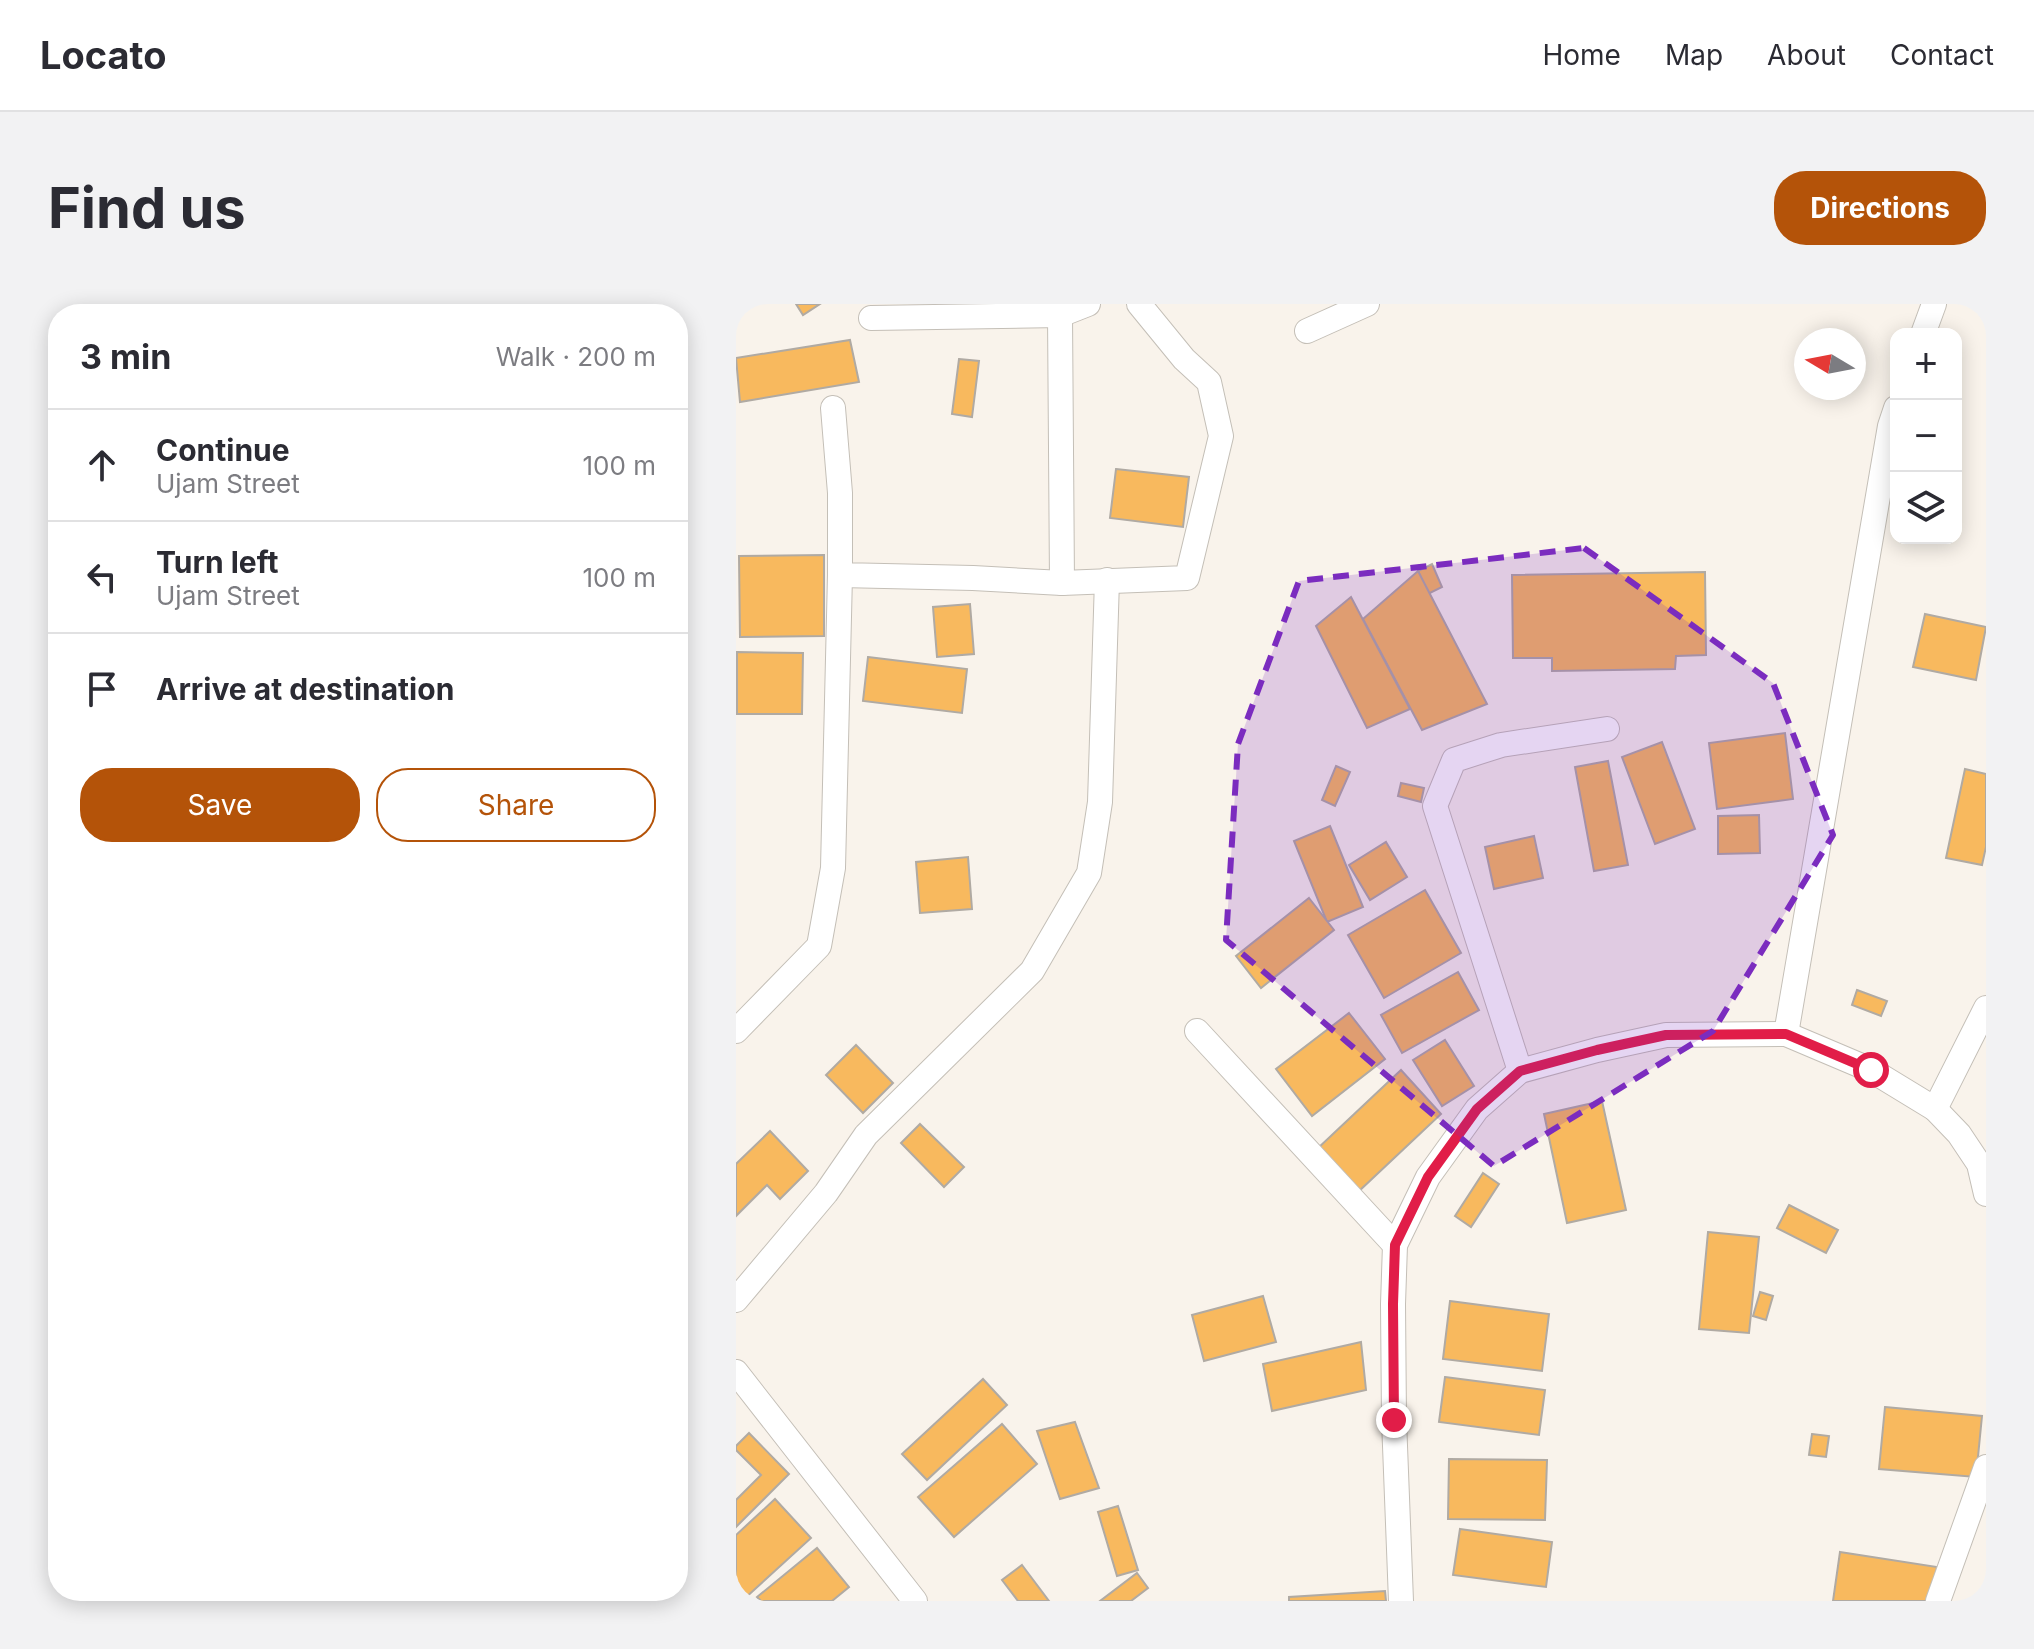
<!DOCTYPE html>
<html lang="en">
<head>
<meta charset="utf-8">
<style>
	body { margin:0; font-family:Inter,sans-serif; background:#f2f2f3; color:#2b2b33 }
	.controls { position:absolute; right:24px; top:24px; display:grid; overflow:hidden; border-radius:16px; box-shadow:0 4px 20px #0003 }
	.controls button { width:72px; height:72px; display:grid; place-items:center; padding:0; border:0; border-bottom:2px solid #e1e1e2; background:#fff; color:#2b2b33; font:40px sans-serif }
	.compass { position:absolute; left:1058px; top:24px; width:72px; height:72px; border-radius:50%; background:#fff; box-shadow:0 4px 20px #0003; rotate:280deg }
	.stop { position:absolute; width:24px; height:24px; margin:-18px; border:6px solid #e11d48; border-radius:50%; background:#fff }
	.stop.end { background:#e11d48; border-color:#fff; box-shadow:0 2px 8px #0008 }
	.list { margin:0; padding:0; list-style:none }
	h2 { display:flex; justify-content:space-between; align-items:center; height:104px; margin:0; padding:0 32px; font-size:34px }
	h2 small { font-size:26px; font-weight:400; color:#7c7c81 }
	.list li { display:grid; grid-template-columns:52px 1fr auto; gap:24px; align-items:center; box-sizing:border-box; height:112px; padding:0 32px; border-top:2px solid #e1e1e2 }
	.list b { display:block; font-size:30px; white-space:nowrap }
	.list p { margin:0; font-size:26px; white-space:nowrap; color:#7c7c81 }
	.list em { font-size:26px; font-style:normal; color:#7c7c81 }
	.actions { display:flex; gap:16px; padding:24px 32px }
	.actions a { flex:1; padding:18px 0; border:2px solid #b45309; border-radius:32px; text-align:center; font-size:28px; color:#b45309 }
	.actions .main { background:#b45309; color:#fff }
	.icon { flex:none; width:44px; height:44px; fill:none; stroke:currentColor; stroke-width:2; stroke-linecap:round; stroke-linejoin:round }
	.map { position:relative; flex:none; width:1250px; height:1297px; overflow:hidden; border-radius:32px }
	header { display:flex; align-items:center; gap:48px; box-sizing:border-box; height:112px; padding:0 40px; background:#fff; border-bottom:2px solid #e1e1e2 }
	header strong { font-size:38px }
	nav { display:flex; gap:44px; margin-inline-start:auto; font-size:28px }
	.intro { display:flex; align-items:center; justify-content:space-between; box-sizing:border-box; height:192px; padding:0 48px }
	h1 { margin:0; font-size:56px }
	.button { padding:20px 36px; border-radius:32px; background:#b45309; color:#fff; font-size:28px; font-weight:700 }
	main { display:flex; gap:48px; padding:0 48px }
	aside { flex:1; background:#fff; border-radius:32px; box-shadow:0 4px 20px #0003 }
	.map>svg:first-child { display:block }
</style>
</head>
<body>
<header>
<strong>Locato</strong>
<nav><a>Home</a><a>Map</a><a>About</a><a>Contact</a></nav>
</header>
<div class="intro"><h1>Find us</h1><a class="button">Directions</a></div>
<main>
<aside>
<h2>3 min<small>Walk · 200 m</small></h2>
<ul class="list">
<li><svg class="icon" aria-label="ahead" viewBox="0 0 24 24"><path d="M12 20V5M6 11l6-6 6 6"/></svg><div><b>Continue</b><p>Ujam Street</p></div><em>100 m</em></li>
<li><svg class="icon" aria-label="left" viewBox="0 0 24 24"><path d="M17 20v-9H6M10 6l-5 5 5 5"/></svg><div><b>Turn left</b><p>Ujam Street</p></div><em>100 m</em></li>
<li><svg class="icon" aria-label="arrive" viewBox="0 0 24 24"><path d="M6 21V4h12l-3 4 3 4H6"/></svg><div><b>Arrive at destination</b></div></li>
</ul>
<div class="actions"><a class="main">Save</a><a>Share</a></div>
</aside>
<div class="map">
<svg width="1250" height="1297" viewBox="0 0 1250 1297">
	<rect width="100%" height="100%" fill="#f9f3eb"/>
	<g fill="#f8b95e" stroke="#b0aaa3" stroke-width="2">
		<path d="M 60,0 L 84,0 L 67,11 Z"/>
		<path d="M 114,36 L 123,78 L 4,98 L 0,54 Z"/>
		<path d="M 223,55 L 243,57 L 236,113 L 216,110 Z"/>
		<path d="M 380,165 L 453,173 L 447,223 L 374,214 Z"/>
		<path d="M 88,251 L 88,332 L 4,333 L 3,252 Z"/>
		<path d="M 696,260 L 706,283 L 692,290 L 682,267 Z"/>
		<path d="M 682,267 L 751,400 L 686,426 L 627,315 Z"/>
		<path d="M 969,268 L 970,351 L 940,352 L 939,365 L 816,367 L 816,354 L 777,354 L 776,271 Z"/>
		<path d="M 615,293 L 674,405 L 631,424 L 580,322 Z"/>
		<path d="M 234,300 L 238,350 L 201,353 L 197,303 Z"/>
		<path d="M 1189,310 L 1250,323 L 1240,376 L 1177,363 Z"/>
		<path d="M 1,348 L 67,349 L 66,410 L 1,410 Z"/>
		<path d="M 132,353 L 231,365 L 226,409 L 127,397 Z"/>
		<path d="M 1049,429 L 1057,495 L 981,505 L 973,439 Z"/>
		<path d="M 926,438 L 959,525 L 919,540 L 886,453 Z"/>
		<path d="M 872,457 L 892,561 L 858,567 L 839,463 Z"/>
		<path d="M 600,462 L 614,468 L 599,502 L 586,496 Z"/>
		<path d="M 1229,465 L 1250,470 L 1250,543 L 1246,561 L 1210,554 Z"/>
		<path d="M 665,479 L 688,484 L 685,498 L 662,492 Z"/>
		<path d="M 1023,511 L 1024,549 L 982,550 L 982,512 Z"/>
		<path d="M 594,522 L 627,603 L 591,618 L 558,537 Z"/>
		<path d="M 798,532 L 807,574 L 758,585 L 749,543 Z"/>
		<path d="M 650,538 L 671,573 L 634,596 L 613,561 Z"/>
		<path d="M 232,553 L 236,605 L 184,609 L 180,558 Z"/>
		<path d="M 689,586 L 725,649 L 648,694 L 612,631 Z"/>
		<path d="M 573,594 L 598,626 L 525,684 L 500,652 Z"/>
		<path d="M 722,668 L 743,706 L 666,749 L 645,711 Z"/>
		<path d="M 1121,686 L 1151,697 L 1145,712 L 1116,701 Z"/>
		<path d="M 613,709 L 649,755 L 576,812 L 540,765 Z"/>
		<path d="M 709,736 L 738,782 L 706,802 L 677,756 Z"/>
		<path d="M 120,741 L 157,779 L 127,809 L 90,771 Z"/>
		<path d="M 665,766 L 705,810 L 622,888 L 581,845 Z"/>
		<path d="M 866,797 L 890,906 L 831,919 L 808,810 Z"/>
		<path d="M 184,820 L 228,863 L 208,883 L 165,839 Z"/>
		<path d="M 34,827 L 72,867 L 44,895 L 31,881 L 0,912 L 0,860 Z"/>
		<path d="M 747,869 L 763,880 L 735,923 L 719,912 Z"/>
		<path d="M 1053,901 L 1102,926 L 1090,949 L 1041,924 Z"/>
		<path d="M 972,928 L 1023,933 L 1013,1029 L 963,1025 Z"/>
		<path d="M 1024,988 L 1037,992 L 1030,1016 L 1017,1012 Z"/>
		<path d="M 527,992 L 540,1038 L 468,1057 L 456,1011 Z"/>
		<path d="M 714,997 L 813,1010 L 806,1067 L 707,1055 Z"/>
		<path d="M 625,1038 L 630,1086 L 536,1107 L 527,1060 Z"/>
		<path d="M 709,1073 L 809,1086 L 803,1131 L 703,1118 Z"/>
		<path d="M 247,1075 L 271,1101 L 191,1176 L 166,1150 Z"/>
		<path d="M 1149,1103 L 1246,1112 L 1240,1173 L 1143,1165 Z"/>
		<path d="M 339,1118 L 363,1184 L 324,1195 L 301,1127 Z"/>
		<path d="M 266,1120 L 301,1160 L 218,1233 L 182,1193 Z"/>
		<path d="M 13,1129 L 53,1170 L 0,1223 L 0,1196 L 25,1171 L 0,1146 L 0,1142 Z"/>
		<path d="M 1076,1130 L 1093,1132 L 1090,1153 L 1073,1151 Z"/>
		<path d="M 713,1155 L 811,1156 L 809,1216 L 712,1215 Z"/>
		<path d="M 39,1195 L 75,1234 L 7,1296 L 0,1288 L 0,1231 Z"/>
		<path d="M 382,1202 L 402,1266 L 381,1272 L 362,1208 Z"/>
		<path d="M 724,1225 L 816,1238 L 810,1283 L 717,1271 Z"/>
		<path d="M 81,1244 L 113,1283 L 96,1297 L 25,1297 L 21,1293 Z"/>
		<path d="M 1104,1248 L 1201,1263 L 1196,1297 L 1097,1297 Z"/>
		<path d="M 286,1261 L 313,1297 L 282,1297 L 266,1276 Z"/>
		<path d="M 401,1269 L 412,1284 L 395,1297 L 364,1297 Z"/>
		<path d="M 649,1287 L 650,1297 L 553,1297 L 553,1293 Z"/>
	</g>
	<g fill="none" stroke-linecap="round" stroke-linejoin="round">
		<defs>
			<g id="minor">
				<path d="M 324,11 L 352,0"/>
				<path d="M 135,14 L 324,11 L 326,279"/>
				<path d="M 571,27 L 631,0"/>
				<path d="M 1187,30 L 1198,0"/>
				<path d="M 97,104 L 104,189 L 104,271 L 237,274 L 326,279 L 451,274 L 485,132 L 473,78 L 448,55 L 403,0"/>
				<path d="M 0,727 L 83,642 L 97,564 L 104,271"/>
				<path d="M 461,727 L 659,941"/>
				<path d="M 1050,730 L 1154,122 L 1160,104"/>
				<path d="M 784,767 L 699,502 L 718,456 L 765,441 L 871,425"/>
				<path d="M 1199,805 L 1250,704"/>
				<path d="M 0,996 L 90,889 L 130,831 L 296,667 L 353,569 L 364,498 L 371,276"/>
				<path d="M 0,1068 L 179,1297"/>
				<path d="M 665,1297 L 658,1116 L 657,1000 L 659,941 L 692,873 L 741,805 L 784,767 L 861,746 L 930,731 L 1050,730 L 1135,766 L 1199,805 L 1223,830 L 1243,860 L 1250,890"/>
				<path d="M 1202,1297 L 1250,1163"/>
			</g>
		</defs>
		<use href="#minor" stroke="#c4bfb7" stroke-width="26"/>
		<use href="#minor" stroke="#fff" stroke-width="24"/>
	</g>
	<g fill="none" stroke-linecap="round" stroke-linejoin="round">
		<path stroke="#e11d48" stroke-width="10" d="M 658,1116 L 657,1000 L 659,941 L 692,873 L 741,805 L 784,767 L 861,746 L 930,731 L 1050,730 L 1135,766"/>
	</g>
	<path fill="#7b2cbf" fill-opacity="0.2" stroke="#7b2cbf" stroke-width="6" stroke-dasharray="16 10" stroke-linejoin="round" d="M 848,244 L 1037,379 L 1097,531 L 977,727 L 758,862 L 490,636 L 502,440 L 563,277 Z"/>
</svg>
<div class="controls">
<button>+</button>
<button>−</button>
<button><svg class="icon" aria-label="layers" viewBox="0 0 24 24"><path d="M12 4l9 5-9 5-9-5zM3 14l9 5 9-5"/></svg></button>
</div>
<svg class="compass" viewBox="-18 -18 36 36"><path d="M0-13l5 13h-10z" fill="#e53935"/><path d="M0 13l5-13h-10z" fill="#7c7c81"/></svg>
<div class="stop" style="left:1135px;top:766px"></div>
<div class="stop end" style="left:658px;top:1116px"></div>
</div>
</main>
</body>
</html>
